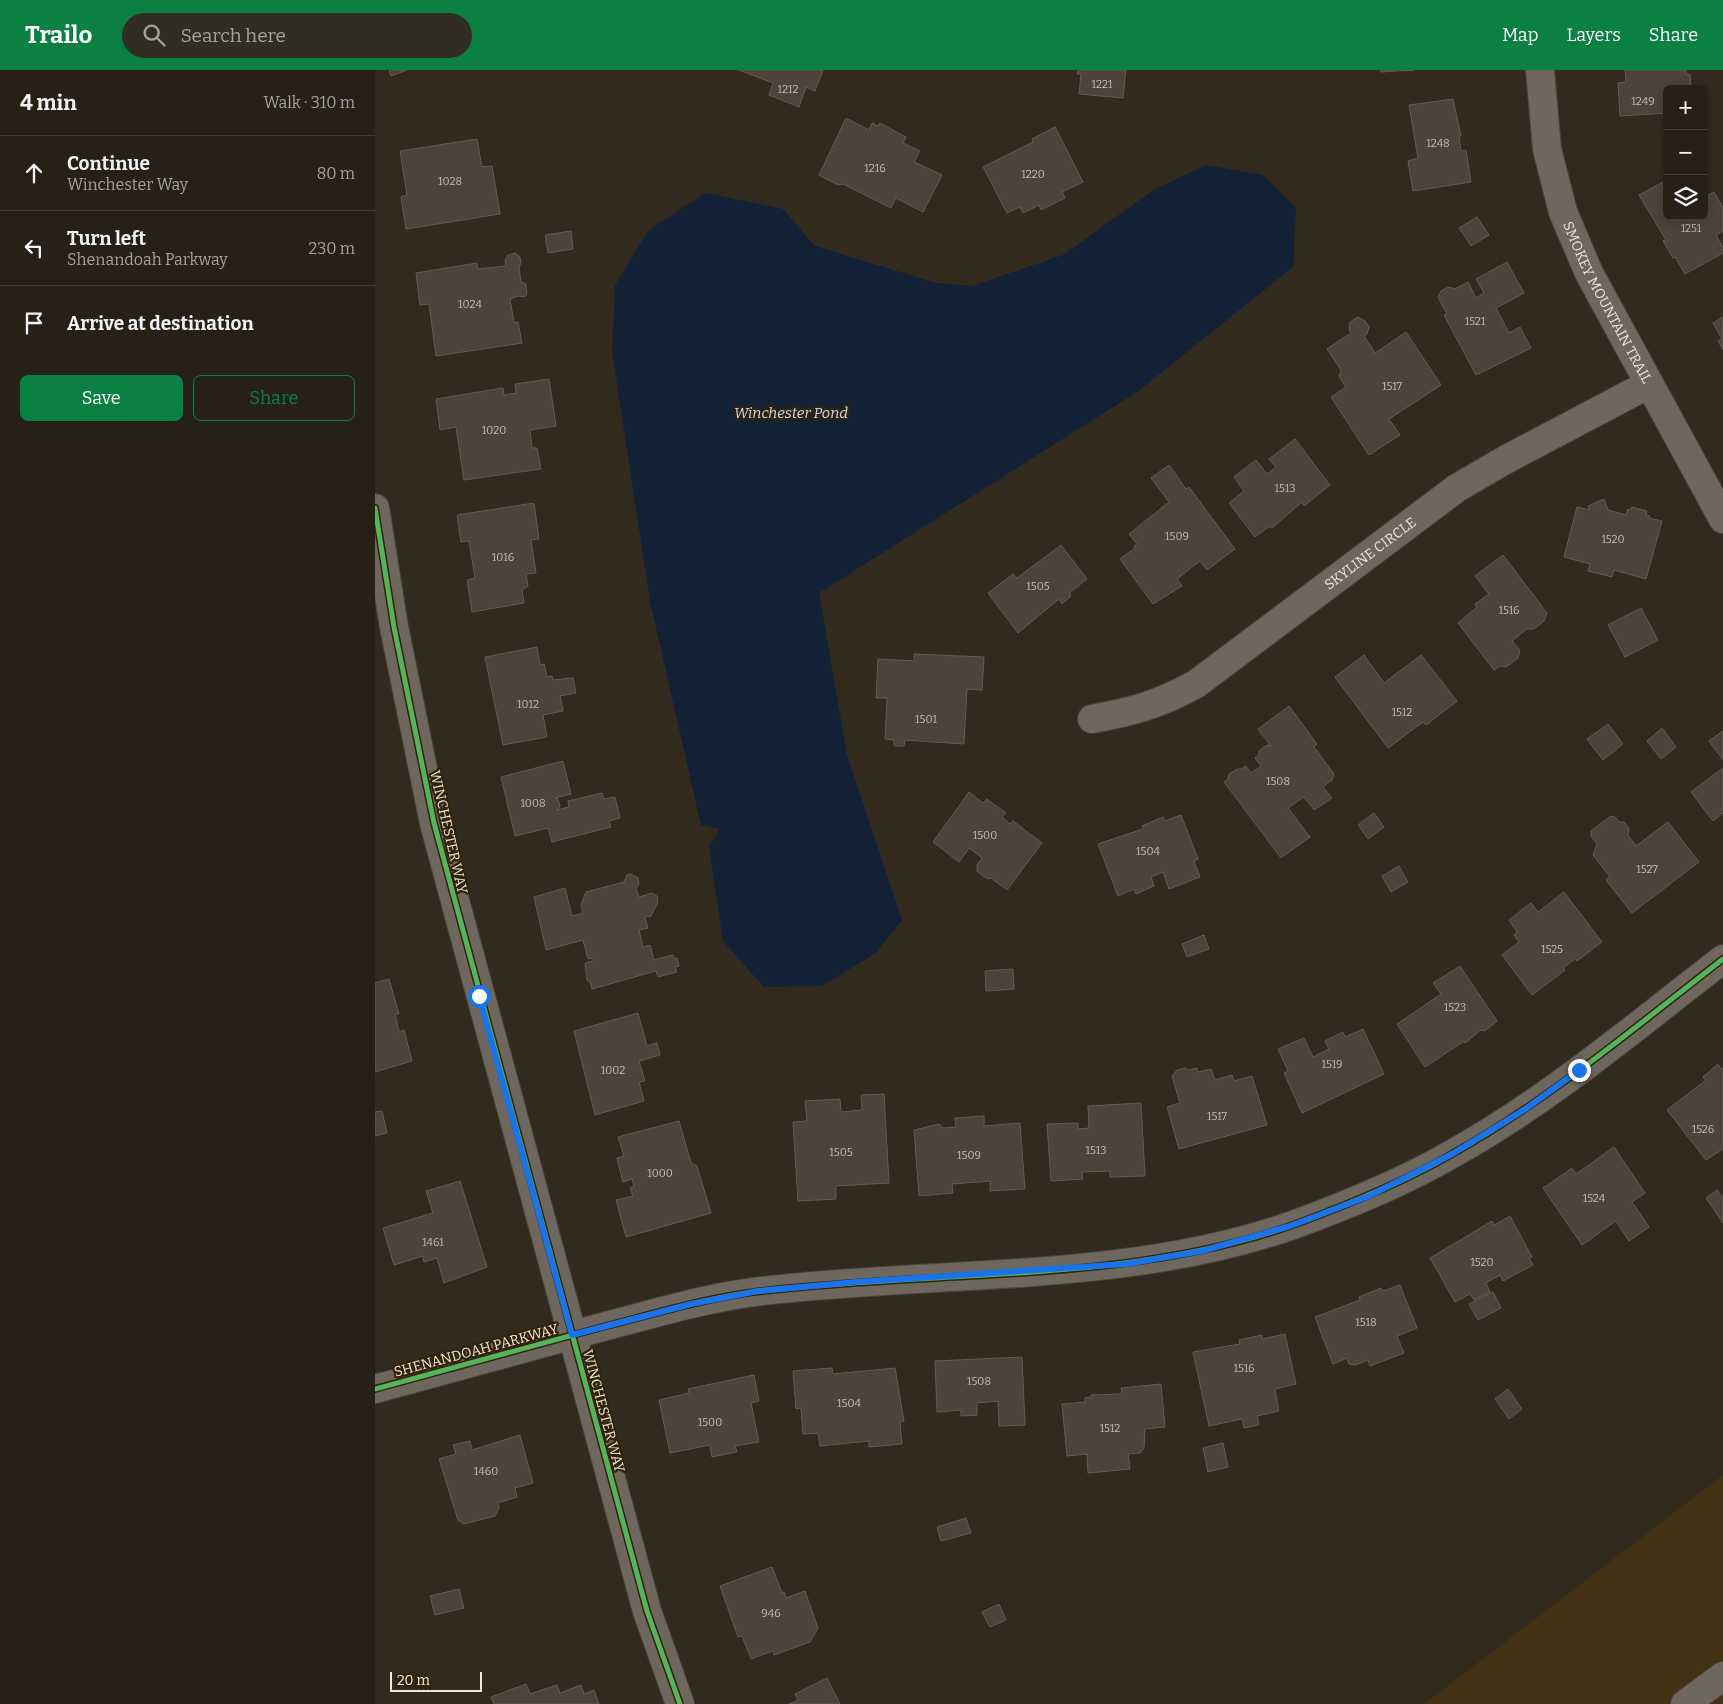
<!DOCTYPE html>
<html lang="en">
<head>
<meta charset="utf-8">
<style>
	body { margin:0; font-family:Bitter,serif; background:#322d23; color:#f1f3f6 }
	.controls { position:absolute; right:15px; top:15px; display:grid; overflow:hidden; border-radius:8px; box-shadow:0 2px 12px #0003 }
	.controls button { width:45px; height:45px; display:grid; place-items:center; padding:0; border:0; border-bottom:1px solid #423e35; background:#262016; color:#f1f3f6; font:25px sans-serif }
	.scale { position:absolute; left:15px; bottom:12px; width:92px; box-sizing:border-box; padding-left:5px; border:2px solid #f0e7d9; border-top:0; font-size:14px; line-height:18px; white-space:nowrap; color:#f0e7d9; -webkit-text-stroke:4px #31230a; paint-order:stroke }
	.stop { position:absolute; width:15px; height:15px; margin:-11px; border:4px solid #1a73e8; border-radius:50%; background:#fff }
	.stop.end { background:#1a73e8; border-color:#fff; box-shadow:0 1px 5px #0008 }
	.list { margin:0; padding:0; list-style:none }
	h2 { display:flex; justify-content:space-between; align-items:center; height:65px; margin:0; padding:0 20px; font-size:21px }
	h2 small { font-size:16px; font-weight:400; color:#a4a3a1 }
	.list li { display:grid; grid-template-columns:32px 1fr auto; gap:15px; align-items:center; box-sizing:border-box; height:75px; padding:0 20px; border-top:1px solid #423e35 }
	.list b { display:block; font-size:19px; white-space:nowrap }
	.list p { margin:0; font-size:16px; white-space:nowrap; color:#a4a3a1 }
	.list em { font-size:16px; font-style:normal; color:#a4a3a1 }
	.actions { display:flex; gap:10px; padding:15px 20px }
	.actions a { flex:1; padding:11px 0; border:1px solid #0b8043; border-radius:8px; text-align:center; font-size:18px; color:#0b8043 }
	.actions .main { background:#0b8043; color:#fff }
	.icon { flex:none; width:28px; height:28px; fill:none; stroke:currentColor; stroke-width:2; stroke-linecap:round; stroke-linejoin:round }
	.map { position:relative; flex:none; width:1348px; height:1634px; overflow:hidden }
	header { display:flex; align-items:center; gap:30px; box-sizing:border-box; height:70px; padding:0 25px; background:#0b8043; color:#fff }
	header strong { font-size:24px }
	nav { display:flex; gap:28px; margin-inline-start:auto; font-size:18px }
	.search { width:350px; height:45px; background:#322d23; display:flex; align-items:center; gap:12px; box-sizing:border-box; padding:0 18px; border-radius:28px; color:#a4a3a1; font-size:19px }
	main { display:flex }
	aside { flex:1; background:#262016 }
	.map>svg:first-child { display:block }
</style>
</head>
<body>
<header>
<strong>Trailo</strong>
<div class="search"><svg class="icon" aria-label="search" viewBox="0 0 24 24"><circle cx="10" cy="10" r="6"/><path d="M15 15l6 6"/></svg>Search here</div>
<nav><a>Map</a><a>Layers</a><a>Share</a></nav>
</header>
<main>
<aside>
<h2>4 min<small>Walk · 310 m</small></h2>
<ul class="list">
<li><svg class="icon" aria-label="ahead" viewBox="0 0 24 24"><path d="M12 20V5M6 11l6-6 6 6"/></svg><div><b>Continue</b><p>Winchester Way</p></div><em>80 m</em></li>
<li><svg class="icon" aria-label="left" viewBox="0 0 24 24"><path d="M17 20v-9H6M10 6l-5 5 5 5"/></svg><div><b>Turn left</b><p>Shenandoah Parkway</p></div><em>230 m</em></li>
<li><svg class="icon" aria-label="arrive" viewBox="0 0 24 24"><path d="M6 21V4h12l-3 4 3 4H6"/></svg><div><b>Arrive at destination</b></div></li>
</ul>
<div class="actions"><a class="main">Save</a><a>Share</a></div>
</aside>
<div class="map">
<svg width="1348" height="1634" viewBox="0 0 1348 1634">
	<rect width="100%" height="100%" fill="#322a1d"/>
	<path fill="#423113" d="M 1348,1405 L 1348,1634 L 1049,1634 Z"/>
	<path fill="#122135" d="M 831,95 L 888,105 L 921,138 L 918,197 L 762,322 L 444,523 L 472,685 L 527,850 L 501,883 L 447,916 L 389,917 L 348,871 L 334,777 L 345,759 L 326,755 L 275,531 L 237,281 L 240,215 L 273,161 L 330,123 L 408,139 L 440,176 L 561,213 L 597,216 L 688,185 L 780,119 Z"/>
	<g fill="#4d433b" stroke="#655b53">
		<path d="M 14,0 L 32,0 L 16,6 Z"/>
		<path d="M 364,0 L 448,0 L 440,21 L 431,17 L 424,37 L 394,25 L 398,13 Z"/>
		<path d="M 703,0 L 751,0 L 748,28 L 704,24 L 706,4 L 702,4 Z"/>
		<path d="M 1006,0 L 1039,0 L 1006,2 Z"/>
		<path d="M 1250,0 L 1311,0 L 1311,4 L 1315,4 L 1316,19 L 1292,19 L 1292,43 L 1245,46 L 1243,13 L 1251,12 Z"/>
		<path d="M 1078,29 L 1086,66 L 1084,66 L 1086,81 L 1091,80 L 1096,112 L 1038,121 L 1033,91 L 1043,88 L 1034,35 Z"/>
		<path d="M 471,48 L 494,60 L 497,53 L 503,56 L 505,53 L 531,67 L 528,73 L 545,81 L 539,92 L 567,105 L 548,142 L 521,128 L 516,138 L 468,114 L 463,115 L 444,105 Z"/>
		<path d="M 680,57 L 708,112 L 687,122 L 690,128 L 666,140 L 664,135 L 648,143 L 645,137 L 632,143 L 608,97 L 658,72 L 657,69 Z"/>
		<path d="M 102,69 L 107,97 L 117,96 L 125,144 L 31,159 L 26,127 L 32,125 L 25,81 Z"/>
		<path d="M 1292,110 L 1292,146 L 1329,146 L 1329,121 L 1330,127 L 1339,122 L 1348,137 L 1348,161 L 1341,165 L 1348,177 L 1348,183 L 1310,204 L 1300,187 L 1298,188 L 1288,171 L 1291,170 L 1264,125 Z"/>
		<path d="M 1102,147 L 1114,165 L 1096,176 L 1084,158 Z"/>
		<path d="M 196,161 L 198,179 L 173,183 L 170,165 Z"/>
		<path d="M 140,183 L 145,187 L 146,193 L 144,197 L 146,212 L 151,214 L 152,224 L 150,227 L 143,226 L 135,229 L 139,253 L 143,252 L 147,273 L 61,286 L 54,234 L 45,235 L 41,203 L 102,193 L 103,199 L 131,196 L 130,190 L 133,185 Z"/>
		<path d="M 1132,192 L 1149,223 L 1121,238 L 1134,263 L 1145,257 L 1156,278 L 1101,305 L 1069,245 L 1072,244 L 1063,227 L 1066,221 L 1073,217 L 1080,219 L 1093,212 L 1101,228 L 1109,223 L 1101,209 Z"/>
		<path d="M 983,247 L 990,251 L 994,257 L 992,264 L 989,266 L 1000,283 L 1031,262 L 1066,315 L 1014,349 L 1025,365 L 994,385 L 956,327 L 971,317 L 964,307 L 966,300 L 952,279 L 976,263 L 974,259 L 975,252 Z"/>
		<path d="M 1348,247 L 1348,280 L 1343,271 L 1347,269 L 1338,253 Z"/>
		<path d="M 174,309 L 181,356 L 155,360 L 157,378 L 162,378 L 166,399 L 89,410 L 81,357 L 65,360 L 61,329 L 128,318 L 129,325 L 141,323 L 140,314 Z"/>
		<path d="M 920,369 L 955,415 L 929,436 L 927,432 L 897,458 L 895,456 L 880,467 L 854,433 L 869,421 L 859,407 L 881,390 L 892,404 L 901,397 L 894,389 Z"/>
		<path d="M 794,395 L 811,419 L 814,417 L 860,479 L 832,500 L 825,491 L 802,509 L 807,516 L 778,534 L 745,489 L 760,478 L 759,476 L 762,474 L 754,464 L 794,432 L 776,408 Z"/>
		<path d="M 1229,429 L 1233,440 L 1251,445 L 1253,439 L 1256,440 L 1257,437 L 1272,441 L 1271,445 L 1275,446 L 1274,448 L 1287,451 L 1271,509 L 1239,500 L 1237,507 L 1213,501 L 1215,494 L 1189,487 L 1202,437 L 1215,440 L 1213,436 Z"/>
		<path d="M 159,433 L 164,469 L 156,470 L 161,503 L 151,504 L 153,516 L 147,520 L 149,533 L 97,542 L 92,510 L 100,508 L 94,471 L 86,472 L 82,445 Z"/>
		<path d="M 686,475 L 712,509 L 694,523 L 696,526 L 687,534 L 684,529 L 643,563 L 613,523 L 638,504 L 642,508 Z"/>
		<path d="M 1128,485 L 1172,543 L 1169,551 L 1159,559 L 1152,559 L 1137,571 L 1145,580 L 1143,588 L 1131,597 L 1125,596 L 1119,600 L 1083,553 L 1102,537 L 1100,534 L 1114,524 L 1100,506 Z"/>
		<path d="M 1266,538 L 1283,570 L 1250,587 L 1233,555 Z"/>
		<path d="M 162,577 L 165,595 L 169,594 L 172,607 L 177,606 L 178,610 L 198,608 L 201,623 L 185,626 L 188,641 L 168,645 L 172,667 L 128,675 L 110,587 Z"/>
		<path d="M 539,584 L 609,587 L 607,620 L 592,619 L 589,674 L 530,670 L 529,676 L 519,676 L 519,670 L 510,669 L 512,628 L 501,628 L 503,589 L 539,591 Z"/>
		<path d="M 989,585 L 1009,613 L 1046,585 L 1082,631 L 1051,655 L 1048,652 L 1013,678 L 960,607 Z"/>
		<path d="M 914,636 L 942,674 L 939,677 L 959,704 L 957,710 L 948,717 L 957,728 L 939,740 L 929,727 L 913,738 L 935,767 L 906,788 L 849,712 L 853,709 L 854,704 L 862,699 L 866,699 L 871,696 L 876,703 L 886,696 L 880,688 L 884,685 L 884,681 L 892,675 L 896,676 L 883,659 Z"/>
		<path d="M 1233,654 L 1248,674 L 1228,690 L 1212,669 Z"/>
		<path d="M 1287,658 L 1301,677 L 1286,689 L 1272,671 Z"/>
		<path d="M 1348,661 L 1348,690 L 1334,671 Z"/>
		<path d="M 188,691 L 196,724 L 180,728 L 183,729 L 185,736 L 182,740 L 194,737 L 193,731 L 227,723 L 229,729 L 240,727 L 245,748 L 234,751 L 236,757 L 177,772 L 173,758 L 140,766 L 126,707 Z"/>
		<path d="M 1348,698 L 1348,743 L 1338,751 L 1316,722 Z"/>
		<path d="M 594,722 L 608,733 L 612,729 L 631,743 L 627,747 L 635,754 L 638,751 L 667,773 L 632,820 L 616,808 L 612,809 L 602,801 L 602,795 L 607,788 L 594,778 L 584,792 L 558,772 Z"/>
		<path d="M 999,743 L 1009,757 L 993,769 L 983,755 Z"/>
		<path d="M 806,745 L 823,789 L 819,791 L 825,807 L 794,819 L 788,802 L 776,807 L 779,816 L 761,824 L 759,819 L 743,826 L 723,774 L 768,759 L 767,756 L 788,747 L 790,751 Z"/>
		<path d="M 1236,746 L 1240,747 L 1244,752 L 1249,752 L 1254,758 L 1253,765 L 1261,776 L 1293,752 L 1324,792 L 1257,843 L 1231,810 L 1235,807 L 1218,785 L 1222,774 L 1216,766 L 1216,761 Z"/>
		<path d="M 1024,796 L 1033,812 L 1016,822 L 1007,806 Z"/>
		<path d="M 256,804 L 263,808 L 264,814 L 261,819 L 264,827 L 277,823 L 282,826 L 283,832 L 276,846 L 270,847 L 273,858 L 264,860 L 268,877 L 275,875 L 279,890 L 298,885 L 299,889 L 302,888 L 304,896 L 300,897 L 302,902 L 283,907 L 281,901 L 217,919 L 215,912 L 212,910 L 210,893 L 219,891 L 218,888 L 213,889 L 208,870 L 171,880 L 159,827 L 190,818 L 197,846 L 208,843 L 206,835 L 211,822 L 249,812 L 252,805 Z"/>
		<path d="M 1189,822 L 1227,872 L 1202,891 L 1201,888 L 1188,898 L 1190,900 L 1157,925 L 1127,885 L 1144,872 L 1139,865 L 1142,862 L 1134,850 L 1156,833 L 1163,842 Z"/>
		<path d="M 829,865 L 834,879 L 812,887 L 807,874 Z"/>
		<path d="M 1085,896 L 1122,951 L 1110,961 L 1106,960 L 1090,973 L 1089,971 L 1050,997 L 1022,954 L 1066,924 L 1058,913 Z"/>
		<path d="M 638,899 L 639,919 L 611,921 L 610,901 Z"/>
		<path d="M 14,909 L 24,944 L 20,944 L 24,962 L 29,960 L 37,991 L 0,1002 L 0,913 Z"/>
		<path d="M 263,943 L 272,976 L 282,973 L 285,985 L 264,991 L 270,1011 L 264,1012 L 269,1031 L 220,1045 L 199,961 Z"/>
		<path d="M 988,959 L 1009,1004 L 927,1043 L 909,1003 L 913,1001 L 903,979 L 929,968 L 938,987 L 954,979 L 950,971 L 968,962 L 970,967 Z"/>
		<path d="M 1343,994 L 1346,999 L 1348,998 L 1348,1079 L 1331,1090 L 1292,1040 L 1331,1010 L 1328,1007 Z"/>
		<path d="M 810,998 L 814,1000 L 822,998 L 823,1002 L 836,999 L 840,1010 L 857,1005 L 859,1011 L 877,1006 L 892,1055 L 804,1079 L 792,1037 L 805,1033 L 797,1006 L 802,1000 Z"/>
		<path d="M 509,1024 L 514,1113 L 461,1116 L 461,1129 L 423,1131 L 418,1052 L 432,1051 L 430,1031 L 465,1029 L 466,1042 L 487,1040 L 486,1025 Z"/>
		<path d="M 766,1033 L 770,1106 L 735,1107 L 735,1101 L 707,1102 L 708,1109 L 676,1111 L 672,1054 L 703,1053 L 703,1059 L 714,1058 L 713,1036 Z"/>
		<path d="M 7,1041 L 12,1063 L 0,1066 L 0,1042 Z"/>
		<path d="M 609,1046 L 609,1056 L 645,1053 L 650,1119 L 615,1121 L 615,1111 L 577,1114 L 578,1123 L 544,1126 L 539,1060 L 564,1054 L 568,1058 L 581,1057 L 580,1048 Z"/>
		<path d="M 304,1051 L 316,1093 L 322,1096 L 336,1143 L 251,1167 L 241,1130 L 258,1126 L 255,1118 L 259,1116 L 257,1109 L 248,1112 L 242,1088 L 249,1086 L 243,1067 Z"/>
		<path d="M 1239,1077 L 1270,1123 L 1257,1132 L 1274,1157 L 1254,1171 L 1241,1151 L 1207,1175 L 1168,1118 L 1197,1098 L 1201,1104 Z"/>
		<path d="M 85,1111 L 112,1197 L 69,1213 L 62,1188 L 49,1192 L 48,1186 L 19,1195 L 8,1158 L 58,1143 L 51,1121 Z"/>
		<path d="M 1342,1120 L 1348,1128 L 1348,1153 L 1331,1128 Z"/>
		<path d="M 1135,1146 L 1157,1187 L 1154,1188 L 1158,1195 L 1128,1211 L 1125,1205 L 1111,1213 L 1115,1222 L 1099,1230 L 1095,1224 L 1080,1232 L 1055,1188 L 1117,1151 L 1119,1155 Z"/>
		<path d="M 1025,1215 L 1042,1258 L 1022,1266 L 1029,1283 L 995,1296 L 993,1290 L 980,1295 L 974,1294 L 972,1288 L 958,1294 L 940,1247 L 985,1230 L 984,1227 L 1006,1218 L 1008,1221 Z"/>
		<path d="M 1118,1222 L 1126,1238 L 1103,1250 L 1094,1234 Z"/>
		<path d="M 910,1264 L 921,1314 L 900,1319 L 904,1341 L 882,1346 L 884,1355 L 869,1358 L 867,1349 L 834,1356 L 818,1282 L 865,1274 L 864,1270 L 887,1265 L 887,1269 Z"/>
		<path d="M 647,1287 L 650,1355 L 624,1356 L 623,1331 L 602,1333 L 602,1345 L 586,1346 L 586,1340 L 562,1342 L 560,1291 Z"/>
		<path d="M 457,1298 L 458,1304 L 520,1298 L 529,1351 L 525,1352 L 527,1374 L 494,1377 L 494,1371 L 445,1376 L 443,1363 L 428,1364 L 426,1338 L 421,1339 L 418,1301 Z"/>
		<path d="M 379,1305 L 384,1331 L 376,1333 L 384,1372 L 360,1376 L 362,1382 L 337,1387 L 335,1375 L 295,1383 L 284,1330 L 314,1323 L 313,1319 Z"/>
		<path d="M 786,1314 L 790,1357 L 770,1359 L 769,1378 L 765,1383 L 753,1384 L 755,1399 L 713,1403 L 712,1384 L 692,1386 L 687,1334 L 710,1332 L 710,1328 L 716,1327 L 716,1325 L 747,1324 L 746,1318 Z"/>
		<path d="M 1133,1319 L 1147,1339 L 1134,1349 L 1120,1329 Z"/>
		<path d="M 145,1365 L 158,1413 L 140,1418 L 142,1427 L 123,1433 L 124,1438 L 120,1446 L 89,1454 L 83,1450 L 64,1389 L 81,1384 L 78,1375 L 95,1371 L 97,1380 Z"/>
		<path d="M 848,1373 L 853,1397 L 833,1402 L 828,1378 Z"/>
		<path d="M 591,1448 L 596,1463 L 566,1471 L 562,1457 Z"/>
		<path d="M 397,1497 L 407,1523 L 409,1522 L 411,1528 L 430,1521 L 443,1558 L 435,1572 L 399,1585 L 398,1581 L 376,1589 L 367,1566 L 363,1567 L 345,1516 Z"/>
		<path d="M 84,1519 L 89,1538 L 60,1545 L 55,1526 Z"/>
		<path d="M 624,1534 L 631,1550 L 615,1557 L 607,1542 Z"/>
		<path d="M 452,1608 L 465,1634 L 414,1634 L 423,1630 L 420,1624 Z"/>
		<path d="M 151,1614 L 155,1624 L 182,1615 L 185,1623 L 206,1615 L 209,1624 L 219,1620 L 224,1634 L 119,1634 L 116,1627 Z"/>
	</g>
	<g fill="none" stroke-linecap="round" stroke-linejoin="round">
		<defs>
			<g id="street">
				<path id="s1" d="M 1165,0 L 1172,79 L 1188,142 L 1214,203 L 1348,449"/>
				<path d="M 0,438 L 19,557 L 59,753 L 272,1541 L 305,1634"/>
				<path id="s2" d="M 717,649 C 759,641 783,635 821,614 L 1082,418 L 1130,390 L 1274,314"/>
				<path d="M 0,1319 C 77,1298 154,1277 231,1256 C 282,1243 334,1227 387,1221 C 562,1200 750,1214 918,1155 C 972,1135 1027,1113 1077,1084 C 1174,1030 1260,957 1348,889"/>
				<path d="M 1310,1634 L 1348,1606"/>
			</g>
		</defs>
		<use href="#street" stroke="#4c453b" stroke-width="30"/>
		<use href="#street" stroke="#6e675e" stroke-width="28"/>
		<defs>
			<g id="cycleway">
				<path d="M 0,438 L 19,557 L 59,753 L 272,1541 L 305,1634"/>
				<path d="M 0,1319 C 77,1298 154,1277 231,1256 C 282,1243 334,1227 387,1221 C 562,1200 750,1214 918,1155 C 972,1135 1027,1113 1077,1084 C 1174,1030 1260,957 1348,889"/>
			</g>
		</defs>
		<use href="#cycleway" stroke="#31230a" stroke-width="8"/>
		<use href="#cycleway" stroke="#56b35d" stroke-width="5"/>
	</g>
	<g fill="none" stroke-linecap="round" stroke-linejoin="round">
		<path stroke="#1a73e8" stroke-width="6" d="M 104,926 L 197,1265 L 316,1234 L 383,1221 L 481,1212 L 751,1194 L 827,1181 L 915,1156 L 994,1126 L 1077,1084 L 1152,1038 L 1204,1000"/>
	</g>
	<g text-anchor="middle" stroke-width="4.5" stroke-linejoin="round" paint-order="stroke">
		<g font-size="11" fill="#c7beb2">
			<text x="727" y="18">1221</text>
			<text x="413" y="23">1212</text>
			<text x="1268" y="35">1249</text>
			<text x="1063" y="77">1248</text>
			<text x="500" y="102">1216</text>
			<text x="658" y="108">1220</text>
			<text x="75" y="115">1028</text>
			<text x="1316" y="162">1251</text>
			<text x="95" y="238">1024</text>
			<text x="1100" y="255">1521</text>
			<text x="1017" y="320">1517</text>
			<text x="119" y="364">1020</text>
			<text x="910" y="422">1513</text>
			<text x="802" y="470">1509</text>
			<text x="1238" y="473">1520</text>
			<text x="128" y="491">1016</text>
			<text x="663" y="520">1505</text>
			<text x="1134" y="544">1516</text>
			<text x="153" y="638">1012</text>
			<text x="1027" y="646">1512</text>
			<text x="551" y="653">1501</text>
			<text x="903" y="715">1508</text>
			<text x="158" y="737">1008</text>
			<text x="610" y="769">1500</text>
			<text x="773" y="785">1504</text>
			<text x="1272" y="803">1527</text>
			<text x="1177" y="883">1525</text>
			<text x="1080" y="941">1523</text>
			<text x="957" y="998">1519</text>
			<text x="238" y="1004">1002</text>
			<text x="842" y="1050">1517</text>
			<text x="1328" y="1063">1526</text>
			<text x="721" y="1084">1513</text>
			<text x="466" y="1086">1505</text>
			<text x="594" y="1089">1509</text>
			<text x="285" y="1107">1000</text>
			<text x="1219" y="1132">1524</text>
			<text x="58" y="1176">1461</text>
			<text x="1107" y="1196">1520</text>
			<text x="991" y="1256">1518</text>
			<text x="869" y="1302">1516</text>
			<text x="604" y="1315">1508</text>
			<text x="474" y="1337">1504</text>
			<text x="335" y="1356">1500</text>
			<text x="735" y="1362">1512</text>
			<text x="111" y="1405">1460</text>
			<text x="396" y="1547">946</text>
		</g>
		<g font-size="14" fill="#f0e7d9" stroke="#31230a">
			<text dy="5" stroke="none"><textPath href="#s1" startOffset="245">SMOKEY MOUNTAIN TRAIL</textPath></text>
			<text dy="5" stroke="none"><textPath href="#s2" startOffset="328">SKYLINE CIRCLE</textPath></text>
			<text transform="translate(74 762) rotate(77)" y="5">WINCHESTER WAY</text>
			<text transform="translate(101 1280) rotate(-15)" y="5">SHENANDOAH PARKWAY</text>
			<text transform="translate(229 1341) rotate(75)" y="5">WINCHESTER WAY</text>
		</g>
		<g font-size="15" font-style="italic" fill="#c4daf8" stroke="#31230a">
			<text x="416" y="348">Winchester Pond</text>
		</g>
	</g>
</svg>
<div class="controls">
<button>+</button>
<button>−</button>
<button><svg class="icon" aria-label="layers" viewBox="0 0 24 24"><path d="M12 4l9 5-9 5-9-5zM3 14l9 5 9-5"/></svg></button>
</div>
<div class="scale">20 m</div>
<div class="stop" style="left:104px;top:926px"></div>
<div class="stop end" style="left:1204px;top:1000px"></div>
</div>
</main>
</body>
</html>
